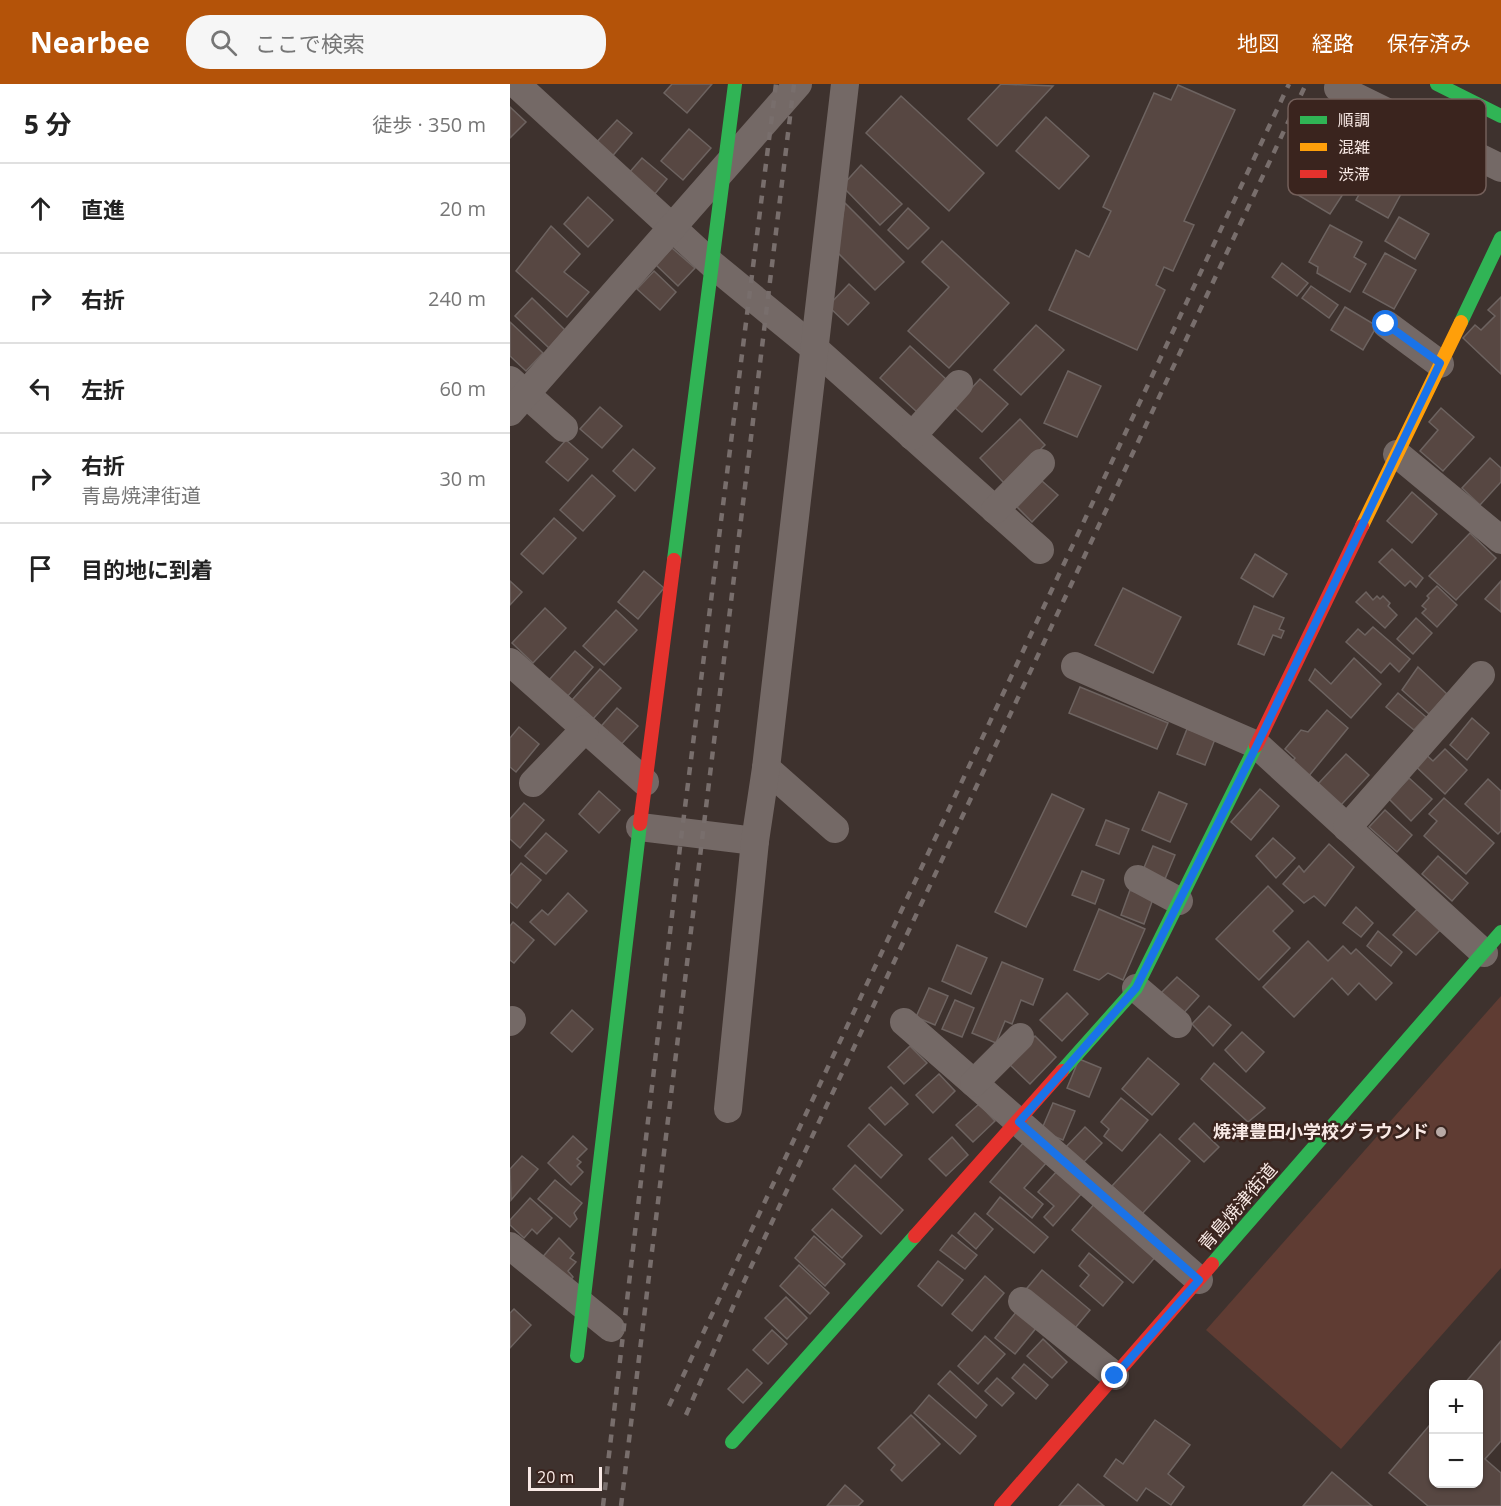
<!DOCTYPE html>
<html lang="ja">
<head>
<meta charset="utf-8">
<style>
	body { margin:0; font-family:"Open Sans","Noto Sans JP",sans-serif; background:#f6f6f6; color:#222 }
	.controls { position:absolute; right:18px; bottom:18px; display:grid; overflow:hidden; border-radius:12px; box-shadow:0 2px 4px #0004 }
	.controls button { width:54px; height:54px; display:grid; place-items:center; padding:0; border:0; border-bottom:2px solid #e0e0e0; background:#fff; color:#222; font:30px sans-serif }
	.scale { position:absolute; left:18px; bottom:15px; width:74px; box-sizing:border-box; padding-left:6px; border:3px solid #f9eae6; border-top:0; font-size:16px; line-height:21px; white-space:nowrap; color:#f9eae6; -webkit-text-stroke:4px #3a241e; paint-order:stroke }
	.stop { position:absolute; width:18px; height:18px; margin:-14px; border:4px solid #1a73e8; border-radius:50%; background:#fff }
	.stop.end { background:#1a73e8; border-color:#fff; box-shadow:0 2px 6px #0008 }
	.list { margin:0; padding:0; list-style:none }
	h2 { display:flex; justify-content:space-between; align-items:center; height:78px; margin:0; padding:0 24px; font-size:26px }
	h2 small { font-size:20px; font-weight:400; color:#767676 }
	.list li { display:grid; grid-template-columns:39px 1fr auto; gap:18px; align-items:center; box-sizing:border-box; height:90px; padding:0 24px; border-top:2px solid #e0e0e0 }
	.list b { display:block; font-size:22px; white-space:nowrap }
	.list p { margin:0; font-size:20px; white-space:nowrap; color:#767676 }
	.list em { font-size:20px; font-style:normal; color:#767676 }
	.icon { flex:none; width:33px; height:33px; fill:none; stroke:currentColor; stroke-width:2; stroke-linecap:round; stroke-linejoin:round }
	.map { position:relative; flex:none; width:991px; height:1422px; overflow:hidden }
	header { display:flex; align-items:center; gap:36px; box-sizing:border-box; height:84px; padding:0 30px; background:#b45309; color:#fff }
	header strong { font-size:28px }
	nav { display:flex; gap:33px; margin-inline-start:auto; font-size:21px }
	.search { width:420px; height:54px; background:#f6f6f6; display:flex; align-items:center; gap:15px; box-sizing:border-box; padding:0 21px; border-radius:24px; color:#767676; font-size:22px }
	main { display:flex }
	aside { flex:1; background:#fff }
	.map>svg:first-child { display:block }
</style>
</head>
<body>
<header>
<strong>Nearbee</strong>
<div class="search"><svg class="icon" aria-label="search" viewBox="0 0 24 24"><circle cx="10" cy="10" r="6"/><path d="M15 15l6 6"/></svg>ここで検索</div>
<nav><a>地図</a><a>経路</a><a>保存済み</a></nav>
</header>
<main>
<aside>
<h2>5 分<small>徒歩 · 350 m</small></h2>
<ul class="list">
<li><svg class="icon" aria-label="ahead" viewBox="0 0 24 24"><path d="M12 20V5M6 11l6-6 6 6"/></svg><div><b>直進</b></div><em>20 m</em></li>
<li><svg class="icon" aria-label="right" viewBox="0 0 24 24"><path d="M7 20v-9h11M14 6l5 5-5 5"/></svg><div><b>右折</b></div><em>240 m</em></li>
<li><svg class="icon" aria-label="left" viewBox="0 0 24 24"><path d="M17 20v-9H6M10 6l-5 5 5 5"/></svg><div><b>左折</b></div><em>60 m</em></li>
<li><svg class="icon" aria-label="right" viewBox="0 0 24 24"><path d="M7 20v-9h11M14 6l5 5-5 5"/></svg><div><b>右折</b><p>青島焼津街道</p></div><em>30 m</em></li>
<li><svg class="icon" aria-label="arrive" viewBox="0 0 24 24"><path d="M6 21V4h12l-3 4 3 4H6"/></svg><div><b>目的地に到着</b></div></li>
</ul>
</aside>
<div class="map">
<svg width="991" height="1422" viewBox="0 0 991 1422">
	<rect width="100%" height="100%" fill="#3e322e"/>
	<path fill="#5f3c33" d="M 991,912 L 991,1184 L 831,1365 L 696,1246 Z"/>
	<g fill="#574742" stroke="#6d6360" stroke-width="1.5">
		<path d="M 162,0 L 202,0 L 177,29 L 154,9 Z"/>
		<path d="M 491,0 L 543,2 L 487,62 L 458,35 Z"/>
		<path d="M 668,1 L 725,26 L 674,137 L 684,141 L 663,187 L 654,183 L 646,201 L 655,206 L 627,266 L 539,226 L 566,166 L 579,173 L 601,127 L 593,123 L 644,9 L 661,16 Z"/>
		<path d="M 391,12 L 474,89 L 439,127 L 356,49 Z"/>
		<path d="M 0,23 L 16,38 L 0,54 Z"/>
		<path d="M 536,33 L 579,72 L 549,105 L 506,67 Z"/>
		<path d="M 107,36 L 122,49 L 100,75 L 84,61 Z"/>
		<path d="M 179,45 L 201,64 L 173,96 L 151,77 Z"/>
		<path d="M 132,74 L 157,95 L 144,111 L 119,89 Z"/>
		<path d="M 868,77 L 898,97 L 878,134 L 846,116 Z"/>
		<path d="M 351,81 L 392,120 L 370,141 L 332,102 Z"/>
		<path d="M 802,87 L 835,107 L 820,130 L 788,111 Z"/>
		<path d="M 78,113 L 103,136 L 78,163 L 54,140 Z"/>
		<path d="M 335,119 L 394,178 L 365,206 L 326,167 Z"/>
		<path d="M 398,124 L 419,144 L 398,165 L 378,146 Z"/>
		<path d="M 889,133 L 919,150 L 905,175 L 875,157 Z"/>
		<path d="M 820,141 L 852,158 L 844,173 L 856,180 L 840,208 L 807,189 L 808,183 L 799,178 Z"/>
		<path d="M 41,142 L 70,170 L 54,188 L 79,208 L 57,233 L 6,187 Z"/>
		<path d="M 432,157 L 499,219 L 439,284 L 398,247 L 439,203 L 412,178 Z"/>
		<path d="M 162,164 L 185,184 L 168,202 L 146,181 Z"/>
		<path d="M 875,169 L 906,186 L 884,225 L 853,208 Z"/>
		<path d="M 772,179 L 798,199 L 787,212 L 762,193 Z"/>
		<path d="M 144,187 L 166,208 L 150,226 L 127,205 Z"/>
		<path d="M 339,200 L 359,219 L 338,241 L 318,222 Z"/>
		<path d="M 801,202 L 828,221 L 819,234 L 792,214 Z"/>
		<path d="M 991,213 L 991,290 L 953,254 L 965,241 L 971,246 L 985,232 L 978,226 Z"/>
		<path d="M 22,214 L 55,246 L 39,264 L 5,232 Z"/>
		<path d="M 835,223 L 867,242 L 853,266 L 821,246 Z"/>
		<path d="M 0,238 L 33,269 L 16,287 L 0,272 Z"/>
		<path d="M 526,241 L 554,266 L 511,311 L 484,286 Z"/>
		<path d="M 400,262 L 437,296 L 407,328 L 370,294 Z"/>
		<path d="M 558,287 L 591,302 L 567,353 L 534,339 Z"/>
		<path d="M 470,295 L 498,320 L 472,348 L 444,323 Z"/>
		<path d="M 90,323 L 112,342 L 92,364 L 70,345 Z"/>
		<path d="M 931,324 L 964,353 L 933,387 L 910,367 L 928,346 L 919,338 Z"/>
		<path d="M 510,335 L 535,361 L 495,400 L 470,374 Z"/>
		<path d="M 56,356 L 78,375 L 58,397 L 36,378 Z"/>
		<path d="M 123,365 L 145,384 L 125,407 L 103,387 Z"/>
		<path d="M 980,374 L 991,384 L 991,398 L 970,421 L 952,404 Z"/>
		<path d="M 82,391 L 105,412 L 73,447 L 50,426 Z"/>
		<path d="M 532,397 L 548,411 L 522,438 L 507,423 Z"/>
		<path d="M 902,408 L 927,430 L 902,459 L 877,437 Z"/>
		<path d="M 44,434 L 66,454 L 33,490 L 11,470 Z"/>
		<path d="M 960,449 L 986,474 L 946,516 L 919,492 Z"/>
		<path d="M 882,465 L 913,494 L 906,503 L 900,497 L 895,502 L 869,478 Z"/>
		<path d="M 745,470 L 777,490 L 763,513 L 731,494 Z"/>
		<path d="M 134,487 L 154,504 L 128,535 L 108,518 Z"/>
		<path d="M 0,497 L 12,508 L 0,521 Z"/>
		<path d="M 991,497 L 991,528 L 975,515 Z"/>
		<path d="M 927,502 L 947,521 L 927,543 L 912,529 L 916,525 L 912,522 L 919,514 L 917,512 Z"/>
		<path d="M 613,504 L 671,533 L 643,589 L 585,561 Z"/>
		<path d="M 856,508 L 863,516 L 867,512 L 870,515 L 873,512 L 880,519 L 878,522 L 887,531 L 875,544 L 846,518 Z"/>
		<path d="M 744,522 L 774,534 L 769,545 L 774,547 L 771,554 L 763,551 L 754,571 L 728,560 Z"/>
		<path d="M 35,524 L 56,544 L 23,579 L 2,559 Z"/>
		<path d="M 106,526 L 127,546 L 94,581 L 73,562 Z"/>
		<path d="M 906,534 L 922,549 L 903,570 L 887,555 Z"/>
		<path d="M 863,543 L 900,575 L 889,588 L 880,579 L 871,589 L 836,558 L 848,545 L 855,551 Z"/>
		<path d="M 65,567 L 83,583 L 57,613 L 39,596 Z"/>
		<path d="M 844,574 L 871,600 L 841,634 L 799,596 L 805,585 L 821,600 Z"/>
		<path d="M 908,583 L 937,610 L 919,630 L 892,606 Z"/>
		<path d="M 90,585 L 111,604 L 83,635 L 62,616 Z"/>
		<path d="M 570,603 L 658,639 L 647,665 L 559,629 Z"/>
		<path d="M 888,609 L 916,633 L 904,646 L 876,623 Z"/>
		<path d="M 107,624 L 128,642 L 107,665 L 87,647 Z"/>
		<path d="M 817,626 L 838,644 L 798,693 L 781,679 L 785,674 L 775,665 L 791,646 L 798,648 Z"/>
		<path d="M 962,634 L 979,649 L 957,676 L 940,661 Z"/>
		<path d="M 9,643 L 29,660 L 6,688 L 0,683 L 0,654 Z"/>
		<path d="M 677,645 L 705,655 L 695,681 L 667,670 Z"/>
		<path d="M 935,665 L 957,686 L 935,710 L 900,677 L 911,666 L 923,677 Z"/>
		<path d="M 836,670 L 859,691 L 831,721 L 808,700 Z"/>
		<path d="M 899,694 L 922,715 L 901,737 L 879,715 Z"/>
		<path d="M 978,695 L 991,707 L 991,747 L 988,750 L 955,720 Z"/>
		<path d="M 750,705 L 769,722 L 741,756 L 721,738 Z"/>
		<path d="M 89,707 L 110,726 L 89,749 L 69,730 Z"/>
		<path d="M 649,708 L 677,720 L 660,758 L 632,746 Z"/>
		<path d="M 542,710 L 574,725 L 516,843 L 485,828 Z"/>
		<path d="M 934,714 L 984,759 L 956,790 L 914,752 L 927,737 L 919,730 Z"/>
		<path d="M 14,719 L 34,736 L 10,764 L 0,755 L 0,735 Z"/>
		<path d="M 875,726 L 902,751 L 887,768 L 859,743 Z"/>
		<path d="M 596,736 L 619,745 L 609,770 L 586,761 Z"/>
		<path d="M 36,749 L 57,767 L 36,790 L 15,772 Z"/>
		<path d="M 763,754 L 785,774 L 766,794 L 746,772 Z"/>
		<path d="M 819,760 L 844,783 L 815,822 L 804,812 L 794,819 L 773,800 L 789,782 L 794,788 Z"/>
		<path d="M 643,762 L 665,771 L 655,795 L 633,786 Z"/>
		<path d="M 928,772 L 958,799 L 942,817 L 912,790 Z"/>
		<path d="M 11,779 L 31,796 L 7,824 L 0,818 L 0,792 Z"/>
		<path d="M 572,787 L 594,796 L 585,820 L 562,811 Z"/>
		<path d="M 758,802 L 783,827 L 763,847 L 780,864 L 749,896 L 706,855 Z"/>
		<path d="M 620,806 L 643,815 L 634,840 L 611,831 Z"/>
		<path d="M 58,809 L 77,827 L 45,861 L 20,838 L 32,826 L 38,831 Z"/>
		<path d="M 911,821 L 934,842 L 906,871 L 883,851 Z"/>
		<path d="M 846,823 L 863,839 L 851,853 L 833,839 Z"/>
		<path d="M 589,825 L 635,845 L 613,896 L 598,889 L 589,896 L 564,886 Z"/>
		<path d="M 3,838 L 24,856 L 4,879 L 0,876 L 0,842 Z"/>
		<path d="M 868,847 L 892,868 L 881,882 L 857,862 Z"/>
		<path d="M 798,857 L 818,877 L 833,862 L 841,870 L 846,865 L 882,899 L 866,916 L 849,899 L 838,911 L 822,894 L 784,933 L 753,903 Z"/>
		<path d="M 447,861 L 477,874 L 461,910 L 432,897 Z"/>
		<path d="M 492,878 L 533,895 L 523,921 L 511,916 L 502,940 L 495,937 L 486,959 L 462,949 Z"/>
		<path d="M 667,893 L 689,912 L 670,933 L 649,911 Z"/>
		<path d="M 419,904 L 438,912 L 425,941 L 406,933 Z"/>
		<path d="M 557,909 L 578,930 L 552,957 L 530,936 Z"/>
		<path d="M 445,916 L 464,924 L 452,953 L 432,945 Z"/>
		<path d="M 699,922 L 721,941 L 703,962 L 682,940 Z"/>
		<path d="M 62,926 L 83,945 L 62,968 L 41,949 Z"/>
		<path d="M 732,948 L 754,968 L 736,988 L 715,966 Z"/>
		<path d="M 525,952 L 546,973 L 520,1000 L 498,979 Z"/>
		<path d="M 400,962 L 417,979 L 394,1000 L 378,983 Z"/>
		<path d="M 638,974 L 669,1000 L 642,1031 L 612,1005 Z"/>
		<path d="M 569,975 L 591,984 L 579,1013 L 557,1004 Z"/>
		<path d="M 704,979 L 755,1024 L 738,1038 L 691,995 Z"/>
		<path d="M 429,990 L 445,1007 L 423,1029 L 406,1011 Z"/>
		<path d="M 381,1003 L 398,1020 L 375,1041 L 359,1024 Z"/>
		<path d="M 611,1014 L 638,1036 L 612,1067 L 594,1052 L 599,1045 L 591,1038 Z"/>
		<path d="M 543,1019 L 565,1027 L 553,1056 L 531,1047 Z"/>
		<path d="M 469,1020 L 485,1037 L 463,1058 L 446,1041 Z"/>
		<path d="M 684,1039 L 709,1063 L 694,1078 L 669,1055 Z"/>
		<path d="M 359,1040 L 392,1071 L 371,1094 L 338,1062 Z"/>
		<path d="M 575,1043 L 592,1059 L 571,1081 L 554,1065 Z"/>
		<path d="M 650,1050 L 680,1077 L 632,1130 L 602,1102 Z"/>
		<path d="M 63,1052 L 77,1065 L 67,1075 L 71,1078 L 67,1082 L 73,1088 L 61,1101 L 38,1079 Z"/>
		<path d="M 442,1053 L 458,1071 L 436,1092 L 419,1075 Z"/>
		<path d="M 514,1058 L 537,1078 L 514,1104 L 533,1120 L 522,1134 L 480,1098 Z"/>
		<path d="M 12,1072 L 28,1085 L 1,1116 L 0,1085 Z"/>
		<path d="M 345,1081 L 393,1126 L 371,1150 L 323,1105 Z"/>
		<path d="M 547,1087 L 572,1109 L 543,1142 L 534,1133 L 544,1122 L 528,1108 Z"/>
		<path d="M 45,1096 L 72,1119 L 64,1129 L 67,1135 L 60,1143 L 28,1115 Z"/>
		<path d="M 490,1113 L 538,1153 L 524,1169 L 477,1130 Z"/>
		<path d="M 20,1114 L 42,1134 L 27,1150 L 22,1145 L 14,1154 L 0,1141 L 0,1136 Z"/>
		<path d="M 586,1118 L 647,1171 L 623,1199 L 562,1146 Z"/>
		<path d="M 322,1125 L 352,1152 L 332,1174 L 302,1146 Z"/>
		<path d="M 465,1129 L 483,1145 L 466,1165 L 448,1149 Z"/>
		<path d="M 442,1151 L 467,1171 L 455,1185 L 430,1166 Z"/>
		<path d="M 304,1152 L 335,1180 L 315,1202 L 285,1174 Z"/>
		<path d="M 49,1154 L 64,1169 L 60,1174 L 66,1178 L 58,1187 L 63,1193 L 57,1200 L 30,1176 Z"/>
		<path d="M 579,1169 L 613,1198 L 593,1222 L 570,1202 L 579,1191 L 569,1182 Z"/>
		<path d="M 428,1177 L 453,1196 L 432,1222 L 408,1202 Z"/>
		<path d="M 289,1181 L 319,1209 L 300,1230 L 270,1202 Z"/>
		<path d="M 532,1186 L 580,1226 L 561,1249 L 513,1209 Z"/>
		<path d="M 475,1192 L 494,1209 L 462,1247 L 442,1230 Z"/>
		<path d="M 276,1213 L 297,1234 L 277,1255 L 255,1234 Z"/>
		<path d="M 4,1225 L 21,1241 L 0,1264 L 0,1229 Z"/>
		<path d="M 507,1227 L 527,1243 L 505,1270 L 485,1254 Z"/>
		<path d="M 262,1246 L 277,1260 L 258,1280 L 243,1266 Z"/>
		<path d="M 475,1252 L 495,1270 L 468,1300 L 448,1282 Z"/>
		<path d="M 533,1255 L 557,1278 L 542,1294 L 517,1272 Z"/>
		<path d="M 991,1257 L 991,1357 L 975,1375 L 991,1389 L 991,1422 L 918,1422 L 879,1389 L 924,1336 L 924,1400 L 968,1400 L 968,1300 L 954,1300 Z"/>
		<path d="M 514,1280 L 538,1301 L 526,1315 L 502,1294 Z"/>
		<path d="M 237,1285 L 252,1299 L 233,1319 L 218,1305 Z"/>
		<path d="M 440,1287 L 477,1321 L 466,1334 L 428,1300 Z"/>
		<path d="M 487,1294 L 504,1309 L 492,1322 L 475,1307 Z"/>
		<path d="M 419,1311 L 466,1352 L 450,1370 L 404,1329 Z"/>
		<path d="M 401,1331 L 430,1360 L 392,1397 L 381,1386 L 385,1381 L 368,1364 Z"/>
		<path d="M 645,1336 L 680,1361 L 658,1390 L 674,1403 L 661,1421 L 636,1404 L 627,1417 L 594,1392 L 606,1375 L 613,1380 Z"/>
		<path d="M 822,1388 L 862,1422 L 793,1422 Z"/>
		<path d="M 568,1400 L 594,1422 L 549,1422 Z"/>
		<path d="M 335,1401 L 353,1417 L 348,1422 L 317,1422 Z"/>
	</g>
	<g fill="none" stroke-linecap="round" stroke-linejoin="round">
		<g stroke="#746966" stroke-width="28">
			<path d="M 6,0 L 203,181 L 304,264 L 530,466"/>
			<path d="M 830,0 L 828,4 L 991,84"/>
			<path d="M 876,240 L 930,280"/>
			<path d="M 0,296 L 54,344"/>
			<path d="M 0,328 L 288,0"/>
			<path d="M 402,352 L 449,300"/>
			<path d="M 887,370 L 991,456"/>
			<path d="M 485,426 L 531,379"/>
			<path d="M 0,578 L 135,698"/>
			<path d="M 565,582 L 747,661 L 974,869"/>
			<path d="M 256,684 L 325,745"/>
			<path d="M 23,699 L 75,645"/>
			<path d="M 130,743 L 245,757"/>
			<path d="M 837,744 L 971,591"/>
			<path d="M 628,795 L 669,817"/>
			<path d="M 626,904 L 668,940"/>
			<path d="M 0,938 L 2,936"/>
			<path d="M 394,938 L 689,1196"/>
			<path d="M 464,999 L 510,953"/>
			<path d="M 218,1025 L 245,757 L 256,684 L 335,0"/>
			<path d="M 0,1162 L 101,1244"/>
			<path d="M 512,1217 L 605,1292"/>
		</g>
		<g stroke="#30b455" stroke-width="14">
			<path d="M 927,0 L 991,32"/>
			<path d="M 951,238 L 991,154"/>
			<path d="M 164,476 L 225,0"/>
			<path d="M 552,987 L 626,904 L 746,662"/>
			<path d="M 702,1180 L 991,848"/>
			<path d="M 67,1272 L 130,740"/>
			<path d="M 222,1358 L 405,1152"/>
		</g>
		<path stroke="#ff9f0a" stroke-width="14" d="M 852,442 L 951,238"/>
		<g stroke="#e5322d" stroke-width="14">
			<path d="M 746,662 L 852,442"/>
			<path d="M 130,740 L 164,476"/>
			<path d="M 405,1152 L 552,987"/>
			<path d="M 491,1422 L 702,1180"/>
		</g>
		<g stroke="#786e6c" stroke-width="4.5" stroke-dasharray="8 8" stroke-linecap="butt">
			<path d="M 159,1322 L 779,0"/>
			<path d="M 176,1331 L 232,1202 L 796,0"/>
			<path d="M 93,1422 L 170,763 L 266,0"/>
			<path d="M 111,1422 L 284,0"/>
		</g>
	</g>
	<g fill="none" stroke-linecap="round" stroke-linejoin="round">
		<path stroke="#1a73e8" stroke-width="8" d="M 605,1292 L 689,1196 L 509,1038 L 626,904 L 747,661 L 930,279 L 876,240"/>
	</g>
	<circle fill="#b8aaa6" stroke="#3a241e" stroke-width="2" cx="931" cy="1048" r="6"/>
	<g text-anchor="middle" stroke-width="5" stroke-linejoin="round" paint-order="stroke">
		<g font-size="18" font-weight="bold" fill="#f9eae6" stroke="#3a241e" text-anchor="end">
			<text x="919" y="1054">焼津豊田小学校グラウンド</text>
		</g>
		<g font-size="18" fill="#f9eae6" stroke="#3a241e">
			<text transform="translate(728 1123) rotate(-49)" y="6">青島焼津街道</text>
		</g>
	</g>
	<rect x="778" y="15" width="198" height="96" rx="9" fill="#3a241e" stroke="#735f5a" stroke-width="1.5"/>
	<rect x="790" y="32" width="27" height="8" fill="#30b455"/>
	<rect x="790" y="59" width="27" height="8" fill="#ff9f0a"/>
	<rect x="790" y="86" width="27" height="8" fill="#e5322d"/>
	<g font-size="16" fill="#f9eae6">
		<text x="828" y="42">順調</text>
		<text x="828" y="69">混雑</text>
		<text x="828" y="96">渋滞</text>
	</g>
</svg>
<div class="controls">
<button>+</button>
<button>−</button>
</div>
<div class="scale">20 m</div>
<div class="stop" style="left:876px;top:240px"></div>
<div class="stop end" style="left:605px;top:1292px"></div>
</div>
</main>
</body>
</html>
